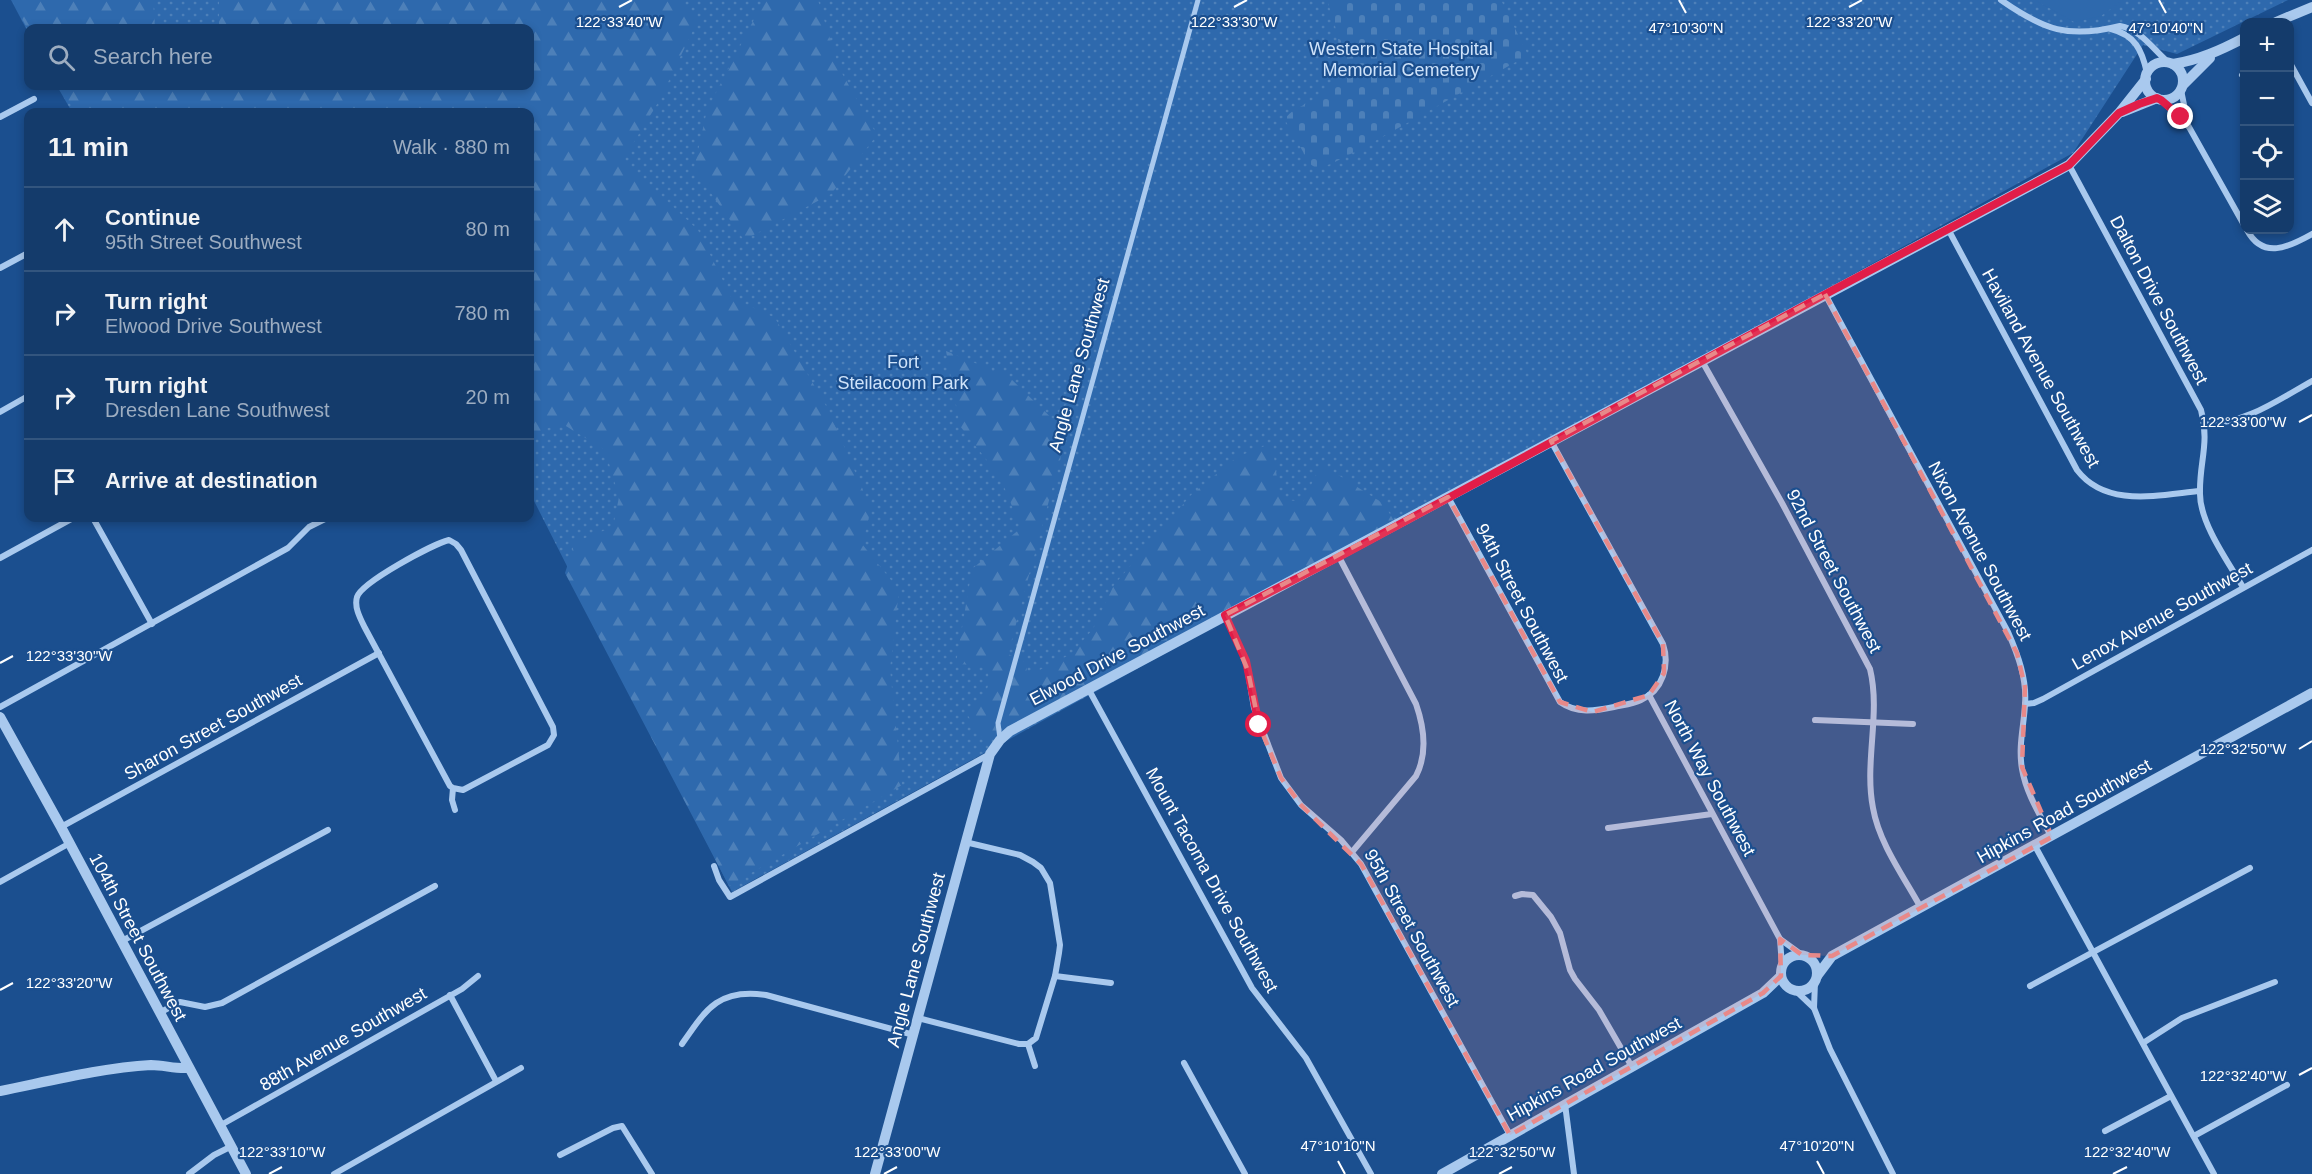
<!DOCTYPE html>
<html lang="en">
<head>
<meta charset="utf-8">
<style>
	body { margin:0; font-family:Helvetica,sans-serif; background:#1d4271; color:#f1f3f6 }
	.controls { position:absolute; right:18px; top:18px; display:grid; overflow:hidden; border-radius:12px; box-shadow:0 3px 9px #0003 }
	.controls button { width:54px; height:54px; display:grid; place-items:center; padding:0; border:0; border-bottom:2px solid #33557e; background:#143b6b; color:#f1f3f6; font:30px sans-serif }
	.stop { position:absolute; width:18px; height:18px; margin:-14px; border:4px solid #e11d48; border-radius:50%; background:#fff }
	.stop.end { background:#e11d48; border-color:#fff; box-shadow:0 2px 6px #0008 }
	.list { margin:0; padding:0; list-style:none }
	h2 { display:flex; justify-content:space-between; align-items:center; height:78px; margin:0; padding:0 24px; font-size:26px }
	h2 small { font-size:20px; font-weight:400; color:#9dadc1 }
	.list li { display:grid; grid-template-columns:39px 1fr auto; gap:18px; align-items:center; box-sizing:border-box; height:84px; padding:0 24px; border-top:2px solid #33557e }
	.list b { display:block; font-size:22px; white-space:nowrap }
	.list p { margin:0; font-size:20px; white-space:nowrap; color:#9dadc1 }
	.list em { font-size:20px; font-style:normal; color:#9dadc1 }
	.icon { flex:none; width:33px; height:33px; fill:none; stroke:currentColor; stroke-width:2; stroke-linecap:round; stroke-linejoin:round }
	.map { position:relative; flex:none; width:2312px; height:1174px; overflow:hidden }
	.search { position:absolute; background:#143b6b; box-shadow:0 3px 9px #0003; left:24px; top:24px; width:510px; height:66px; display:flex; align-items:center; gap:15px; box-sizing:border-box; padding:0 21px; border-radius:12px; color:#9dadc1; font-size:22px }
	.panel { position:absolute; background:#143b6b; box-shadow:0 3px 9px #0003; left:24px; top:108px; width:510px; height:414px; border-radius:12px }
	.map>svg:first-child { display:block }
</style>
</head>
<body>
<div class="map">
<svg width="2312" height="1174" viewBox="0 0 2312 1174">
	<defs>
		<pattern id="grass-dots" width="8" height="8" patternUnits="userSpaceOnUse" patternTransform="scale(1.5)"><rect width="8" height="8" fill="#2e69ad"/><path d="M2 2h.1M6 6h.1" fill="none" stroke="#4d80b9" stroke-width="1.8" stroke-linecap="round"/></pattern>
		<pattern id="forest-firs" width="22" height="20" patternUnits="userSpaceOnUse" patternTransform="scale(1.5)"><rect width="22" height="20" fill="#2e69ad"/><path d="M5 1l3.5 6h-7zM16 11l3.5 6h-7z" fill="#4d80b9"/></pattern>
		<pattern id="cemetery-stones" width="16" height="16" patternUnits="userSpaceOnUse" patternTransform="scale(1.5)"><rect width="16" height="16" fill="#2e69ad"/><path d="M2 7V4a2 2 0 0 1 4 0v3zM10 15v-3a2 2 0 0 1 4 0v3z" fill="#4d80b9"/></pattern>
	</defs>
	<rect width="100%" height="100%" fill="#1b4f8f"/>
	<path fill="url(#grass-dots)" d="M 11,0 L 2288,0 L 2177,54 L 2143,45 L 2073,153 L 732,892 L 530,493 L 530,112 L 72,112 L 57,86 L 530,86 L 530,28 L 28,28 L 28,32 Z"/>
	<g fill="url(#forest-firs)">
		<path d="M 12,0 L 153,0 L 155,28 L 28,30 Z"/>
		<path d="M 219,0 L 680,0 L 699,18 L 659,101 L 623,160 L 698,230 L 731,297 L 775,318 L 829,411 L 871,509 L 862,544 L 899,590 L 890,669 L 902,785 L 729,886 L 565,573 L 575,542 L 613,527 L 619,497 L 605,450 L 561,423 L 530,435 L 530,112 L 75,112 L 60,86 L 530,86 L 530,28 L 219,28 Z"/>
		<path d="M 764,0 L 818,0 L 839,68 L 877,135 L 831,194 L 744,240 L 694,169 L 707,110 Z"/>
		<path d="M 946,351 L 1009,377 L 1067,433 L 1008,654 L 1027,663 L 1026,677 L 1071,654 L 1093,629 L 1114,585 L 1191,495 L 1237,457 L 1272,443 L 1280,499 L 1303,502 L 1321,464 L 1384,504 L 1394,521 L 985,742 L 965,711 C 983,701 993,689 987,668 L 956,663 L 972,569 L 1021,528 L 1000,477 L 960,426 Z"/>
	</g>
	<path fill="url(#cemetery-stones)" d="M 1327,0 L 1501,0 L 1528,55 L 1368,145 L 1331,164 L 1316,168 L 1310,164 L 1285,120 C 1289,110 1302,107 1311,101 C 1352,74 1340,39 1327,0 Z"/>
	<path fill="#2e69ad" d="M 2035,0 L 2123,0 L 2101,16 L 2074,22 Z"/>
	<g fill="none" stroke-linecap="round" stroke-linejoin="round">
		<path stroke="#a9c9ee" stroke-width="5" d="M 1000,739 L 998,723 L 1198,0"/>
		<g stroke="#a9c9ee" stroke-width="6">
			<path d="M 2001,0 C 2044,30 2068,39 2120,26 C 2140,29 2153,49 2168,62"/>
			<path d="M 2111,29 C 2135,35 2142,50 2147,73"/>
			<path d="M 2290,63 L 2312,103"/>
			<path d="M 2242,75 L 2244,73"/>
			<path d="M 2181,90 L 2188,124"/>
			<path d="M 2161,100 L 2189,127 L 2244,225"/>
			<path d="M 0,117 L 34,99"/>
			<path d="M 2069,165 L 2201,410 C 2210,444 2199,462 2200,494 C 2200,523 2228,562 2243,587"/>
			<path d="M 1948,229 L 2077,470 C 2106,508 2158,495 2200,491"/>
			<path d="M 2247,230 C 2263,260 2289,247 2312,234"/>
			<path d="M 0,268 L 28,253"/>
			<path d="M 1825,294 L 2008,632 C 2018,655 2027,679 2025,704 C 2024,726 2018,746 2022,769 C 2026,793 2040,815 2051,836"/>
			<path d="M 1702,361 L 1782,503 L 1870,669 C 1881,714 1864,762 1873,808 C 1879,843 1904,877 1921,908"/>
			<path d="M 0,412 L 28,396"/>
			<path d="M 2205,424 C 2245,424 2278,400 2312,381"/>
			<path d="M 1448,497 L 1560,702 C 1577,714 1595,711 1614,707 C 1623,705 1633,704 1641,700 C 1663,690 1670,665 1663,644 L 1551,441"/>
			<path d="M 93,518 L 152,624"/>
			<path d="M 1339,557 L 1416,704 C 1424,727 1428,753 1416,776 L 1352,852"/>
			<path d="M 0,558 L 73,518"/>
			<path d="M 1225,615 L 1246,661 L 1254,708 L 1281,778 L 1301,805 L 1341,840 L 1361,864 L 1510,1135"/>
			<path d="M 1089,690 L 1252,988 L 1306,1058 L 1371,1174"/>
			<path d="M 1649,695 L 1780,939 L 1802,955"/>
			<path d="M 2025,704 L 2034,703 L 2043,699 L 2312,550"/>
			<path d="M 0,707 L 288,548 L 309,527 L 327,518"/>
			<path d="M 1815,720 L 1913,724"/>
			<path d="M 453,788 L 463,790 L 548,745 L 554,735 L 553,727 L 461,550 L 456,544 L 449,540 C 433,544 362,582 357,597 C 354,607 360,618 365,628 L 450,786 L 453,788 L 452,800 L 455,810"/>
			<path d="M 61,827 L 379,653"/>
			<path d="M 1608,828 L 1712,814"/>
			<path d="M 2035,846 L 2214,1174"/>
			<path d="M 714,866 L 719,880 L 730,897 L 990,754"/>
			<path d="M 0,882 L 70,843"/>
			<path d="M 1515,896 L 1522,894 L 1533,895 L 1551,917 L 1560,933 L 1570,970 L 1575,979 L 1599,1010 L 1632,1067"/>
			<path d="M 1780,939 L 1782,966"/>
			<path d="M 122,941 L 328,830"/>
			<path d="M 1055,976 L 1111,983"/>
			<path d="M 1815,982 L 1814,1008 L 1830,1049 L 1893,1174"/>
			<path d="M 2030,986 L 2250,868"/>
			<path d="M 1795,990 L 1814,1008"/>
			<path d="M 450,995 L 496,1081"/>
			<path d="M 159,1013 L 180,1002 L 205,1007 L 222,1003 L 435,886"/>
			<path d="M 918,1018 L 1019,1044 L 1028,1044 L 1036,1038 L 1055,976 L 1059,953 L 1060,945 L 1050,883 L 1041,868 L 1033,862 L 1020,855 L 965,842"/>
			<path d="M 2143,1043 L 2182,1018 L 2275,982"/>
			<path d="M 682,1044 C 706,1009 719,988 766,995 L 914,1035"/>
			<path d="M 1028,1044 L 1035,1066"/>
			<path d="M 1184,1063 L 1245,1174"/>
			<path d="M 1565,1104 L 1574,1174"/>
			<path d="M 221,1125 L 462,989 L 478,976"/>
			<path d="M 2105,1131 L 2171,1096"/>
			<path d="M 2194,1136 L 2287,1085"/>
			<path d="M 560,1155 L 613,1128 L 622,1126 L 652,1174"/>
			<path d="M 189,1174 L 214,1155 L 232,1146"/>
			<path d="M 334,1174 L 521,1068"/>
		</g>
		<g stroke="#a9c9ee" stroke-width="10">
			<path d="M 2276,22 L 2312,7"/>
			<circle cx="2164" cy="81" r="19"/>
			<path d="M 2173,64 C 2199,60 2221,50 2244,38"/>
			<path d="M 2183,85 L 2210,58"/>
			<path d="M 2122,112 L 2157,98"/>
			<path d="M 0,717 L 61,827 L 246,1174"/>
			<circle cx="1799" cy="973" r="18"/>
			<path d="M 1817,976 L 1832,956 L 2312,693"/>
			<path d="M 0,1091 C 50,1081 101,1068 151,1065 C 164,1065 175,1069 188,1068"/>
			<path d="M 875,1174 L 990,754 L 1000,740 L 1010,731 L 2069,165 L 2119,113 L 2146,79"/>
			<path d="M 1442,1174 L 1763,993 L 1781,976"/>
		</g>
	</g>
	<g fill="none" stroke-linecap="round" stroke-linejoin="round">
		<path stroke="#e11d48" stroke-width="8" d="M 1259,725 L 1246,661 L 1225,615 L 1339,557 L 1835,289 L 2069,165 L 2119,113 L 2139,104 L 2157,98 L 2161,100 L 2181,117"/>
	</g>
	<path fill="#e88989" fill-opacity="0.2" stroke="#e88989" stroke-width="4.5" stroke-dasharray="12 8" stroke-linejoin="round" d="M 1825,294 L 2017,653 L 2025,687 L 2022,767 L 2052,837 L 1832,956 L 1802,955 L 1780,939 L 1781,976 L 1763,993 L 1510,1135 L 1361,864 L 1301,805 L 1281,778 L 1259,725 L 1248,671 L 1225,615 L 1448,497 L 1560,702 L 1593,712 L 1649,695 L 1664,673 L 1663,644 L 1551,441 Z"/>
	<path fill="none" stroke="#fff" stroke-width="2" d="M 1679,0 L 1686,13M 2159,0 L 2166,13M 619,7 L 632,0M 1234,7 L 1247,0M 1849,7 L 1862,0M 2299,422 L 2312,415M 0,663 L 13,656M 2299,749 L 2312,741M 0,990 L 13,983M 2299,1075 L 2312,1068M 1338,1161 L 1345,1174M 1817,1161 L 1824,1174M 269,1174 L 282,1167M 884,1174 L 897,1167M 1499,1174 L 1512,1167M 2113,1174 L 2127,1167"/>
	<g text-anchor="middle" stroke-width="4.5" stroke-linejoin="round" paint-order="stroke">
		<g font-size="18" fill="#cfe3fa" stroke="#1b4f8f">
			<text x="1401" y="55">Western State Hospital<tspan x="1401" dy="21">Memorial Cemetery</tspan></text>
			<text x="903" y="368">Fort<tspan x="903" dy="21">Steilacoom Park</tspan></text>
		</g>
		<g font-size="18" fill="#fff" stroke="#1b4f8f">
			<text transform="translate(2159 300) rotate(62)" y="6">Dalton Drive Southwest</text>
			<text transform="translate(1079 365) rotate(-74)" y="6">Angle Lane Southwest</text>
			<text transform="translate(2041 368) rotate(61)" y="6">Haviland Avenue Southwest</text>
			<text transform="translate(1980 551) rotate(62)" y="6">Nixon Avenue Southwest</text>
			<text transform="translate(1834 571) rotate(62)" y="6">92nd Street Southwest</text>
			<text transform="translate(1522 603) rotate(62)" y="6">94th Street Southwest</text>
			<text transform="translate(2162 616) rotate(-29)" y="6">Lenox Avenue Southwest</text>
			<text transform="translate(1117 655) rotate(-28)" y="6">Elwood Drive Southwest</text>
			<text transform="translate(213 727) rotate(-29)" y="6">Sharon Street Southwest</text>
			<text transform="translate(1710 778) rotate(62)" y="6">North Way Southwest</text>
			<text transform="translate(2064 811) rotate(-29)" y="6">Hipkins Road Southwest</text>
			<text transform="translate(1212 880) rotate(61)" y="6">Mount Tacoma Drive Southwest</text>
			<text transform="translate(1412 928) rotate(61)" y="6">95th Street Southwest</text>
			<text transform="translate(138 937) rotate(62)" y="6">104th Street Southwest</text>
			<text transform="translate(916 960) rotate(-75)" y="6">Angle Lane Southwest</text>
			<text transform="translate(343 1039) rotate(-30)" y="6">88th Avenue Southwest</text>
			<text transform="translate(1594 1069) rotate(-29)" y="6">Hipkins Road Southwest</text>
		</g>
	</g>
	<g font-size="15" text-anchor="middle" fill="#fff" stroke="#1b4f8f" stroke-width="4.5" stroke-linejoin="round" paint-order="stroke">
		<text x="1234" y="27">122°33'30"W</text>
		<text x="1849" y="27">122°33'20"W</text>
		<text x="619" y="27">122°33'40"W</text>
		<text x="1686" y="33">47°10'30"N</text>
		<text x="2166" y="33">47°10'40"N</text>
		<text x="2243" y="427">122°33'00"W</text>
		<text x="69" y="661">122°33'30"W</text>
		<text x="2243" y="754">122°32'50"W</text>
		<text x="69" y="988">122°33'20"W</text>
		<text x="2243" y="1081">122°32'40"W</text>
		<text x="1338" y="1151">47°10'10"N</text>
		<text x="1817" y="1151">47°10'20"N</text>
		<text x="282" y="1157">122°33'10"W</text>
		<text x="897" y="1157">122°33'00"W</text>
		<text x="1512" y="1157">122°32'50"W</text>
		<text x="2127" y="1157">122°32'40"W</text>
	</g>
</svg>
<div class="controls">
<button>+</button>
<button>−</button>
<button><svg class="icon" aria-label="locate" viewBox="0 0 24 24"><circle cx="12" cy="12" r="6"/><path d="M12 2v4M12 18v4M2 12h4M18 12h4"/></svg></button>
<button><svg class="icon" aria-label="layers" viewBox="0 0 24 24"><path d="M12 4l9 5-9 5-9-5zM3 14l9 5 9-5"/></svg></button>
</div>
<div class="stop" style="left:1259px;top:725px"></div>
<div class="stop end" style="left:2181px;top:117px"></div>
<div class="search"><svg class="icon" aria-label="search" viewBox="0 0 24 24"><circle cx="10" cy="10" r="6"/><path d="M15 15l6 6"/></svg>Search here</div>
<section class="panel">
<h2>11 min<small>Walk · 880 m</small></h2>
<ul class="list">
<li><svg class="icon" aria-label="ahead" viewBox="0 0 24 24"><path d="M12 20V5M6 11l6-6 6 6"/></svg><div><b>Continue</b><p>95th Street Southwest</p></div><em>80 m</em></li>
<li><svg class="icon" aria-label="right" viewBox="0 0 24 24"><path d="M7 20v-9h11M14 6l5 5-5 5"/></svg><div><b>Turn right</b><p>Elwood Drive Southwest</p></div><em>780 m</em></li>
<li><svg class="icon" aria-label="right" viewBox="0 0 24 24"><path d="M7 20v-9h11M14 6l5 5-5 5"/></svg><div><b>Turn right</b><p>Dresden Lane Southwest</p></div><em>20 m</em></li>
<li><svg class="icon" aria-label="arrive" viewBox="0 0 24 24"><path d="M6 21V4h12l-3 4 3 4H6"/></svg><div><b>Arrive at destination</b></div></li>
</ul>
</section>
</div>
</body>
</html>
